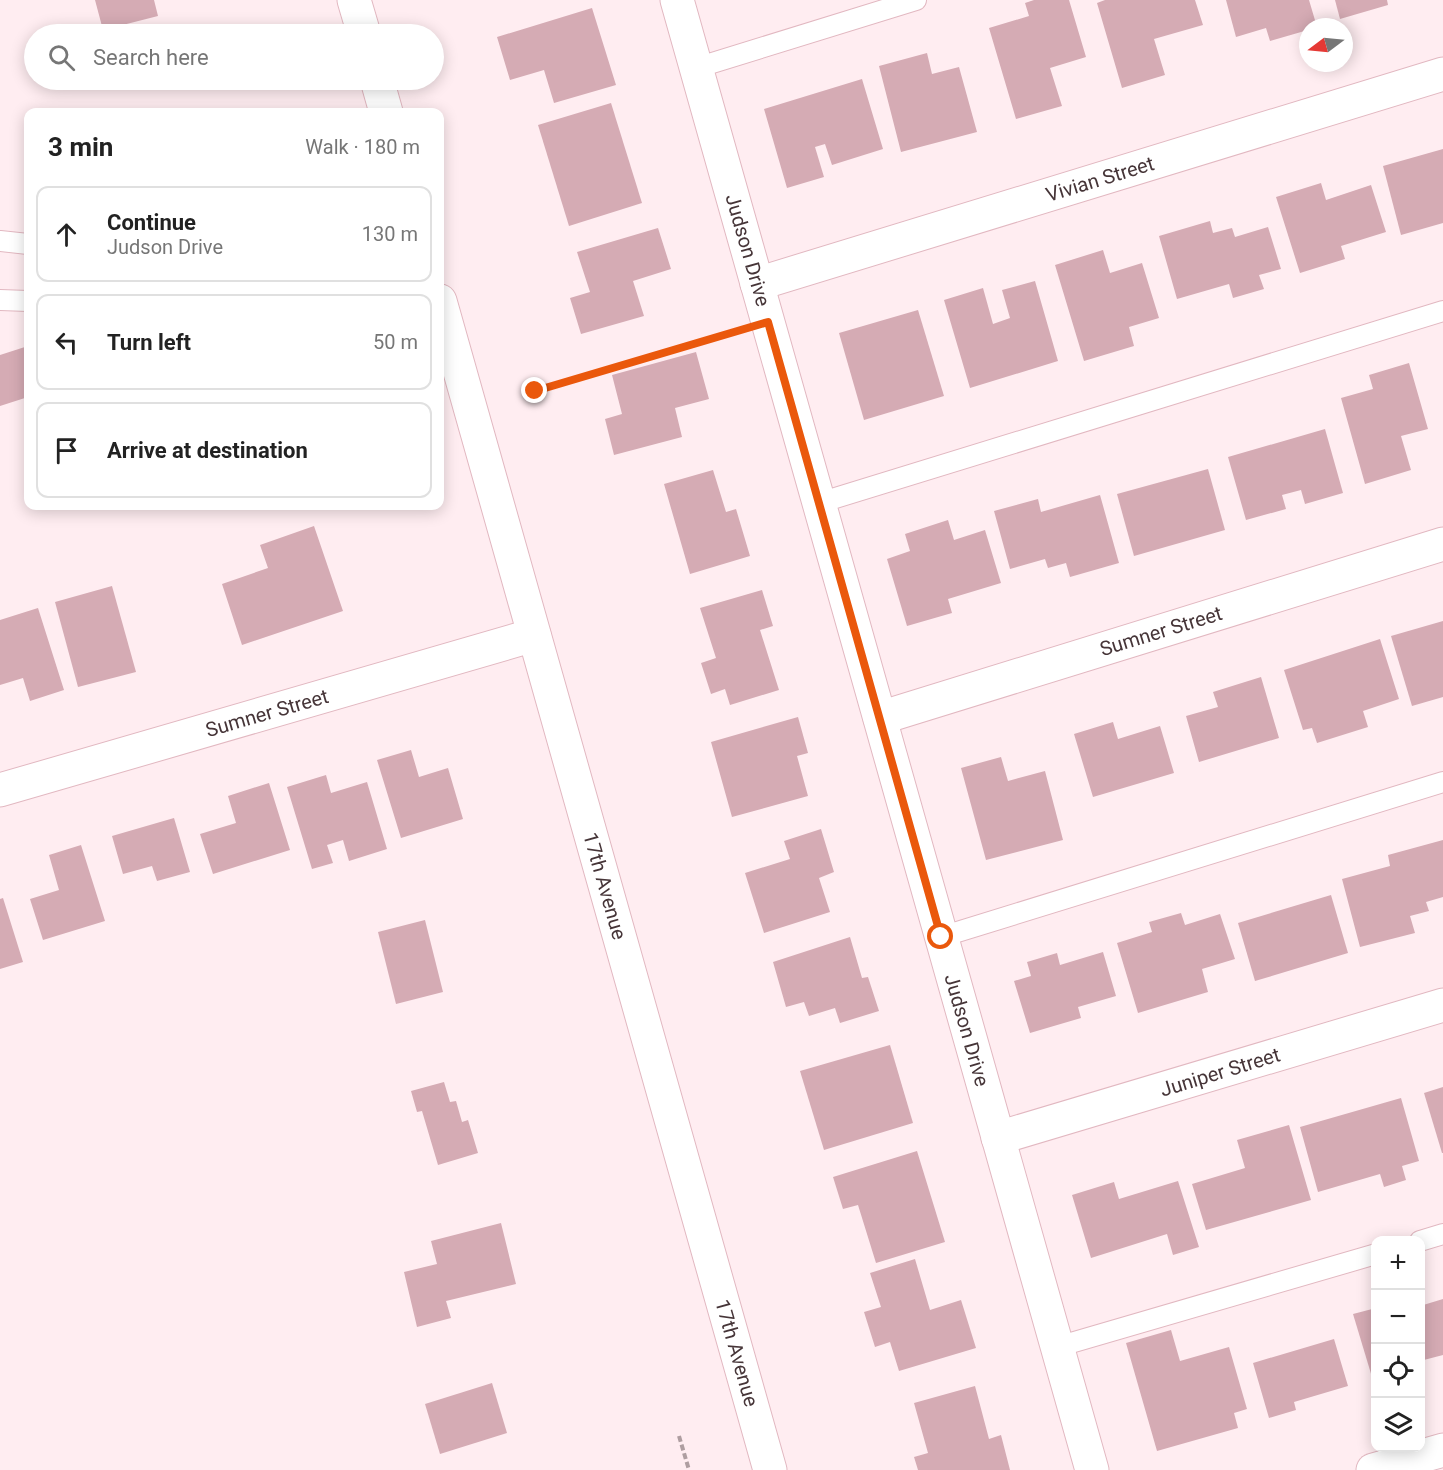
<!DOCTYPE html>
<html lang="en">
<head>
<meta charset="utf-8">
<style>
	body { margin:0; font-family:Roboto,sans-serif; background:#f6f6f6; color:#222 }
	.controls { position:absolute; right:18px; bottom:18px; display:grid; overflow:hidden; border-radius:12px; box-shadow:0 3px 15px #0003 }
	.controls button { width:54px; height:54px; display:grid; place-items:center; padding:0; border:0; border-bottom:2px solid #e0e0e0; background:#fff; color:#222; font:30px sans-serif }
	.compass { position:absolute; left:1299px; top:18px; width:54px; height:54px; border-radius:50%; background:#fff; box-shadow:0 3px 15px #0003; rotate:254deg }
	.stop { position:absolute; width:18px; height:18px; margin:-14px; border:4px solid #ea580c; border-radius:50%; background:#fff }
	.stop.end { background:#ea580c; border-color:#fff; box-shadow:0 2px 6px #0008 }
	.list { margin:0; padding:0; list-style:none }
	h2 { display:flex; justify-content:space-between; align-items:center; height:78px; margin:0; padding:0 24px; font-size:26px }
	h2 small { font-size:20px; font-weight:400; color:#767676 }
	.list li { display:grid; grid-template-columns:39px 1fr auto; gap:18px; align-items:center; box-sizing:border-box; height:96px; margin:0 12px 12px; padding:0 12px; border:2px solid #e0e0e0; border-radius:12px }
	.list b { display:block; font-size:22px; white-space:nowrap }
	.list p { margin:0; font-size:20px; white-space:nowrap; color:#767676 }
	.list em { font-size:20px; font-style:normal; color:#767676 }
	.icon { flex:none; width:33px; height:33px; fill:none; stroke:currentColor; stroke-width:2; stroke-linecap:round; stroke-linejoin:round }
	.map { position:relative; flex:none; width:1443px; height:1470px; overflow:hidden }
	.search { position:absolute; background:#fff; box-shadow:0 3px 15px #0003; left:24px; top:24px; width:420px; height:66px; display:flex; align-items:center; gap:15px; box-sizing:border-box; padding:0 21px; border-radius:33px; color:#767676; font-size:22px }
	.panel { position:absolute; background:#fff; box-shadow:0 3px 15px #0003; left:24px; top:108px; width:420px; height:402px; border-radius:12px }
	.map>svg:first-child { display:block }
</style>
</head>
<body>
<div class="map">
<svg width="1443" height="1470" viewBox="0 0 1443 1470">
	<rect width="100%" height="100%" fill="#ffedf1"/>
	<g fill="#d5abb4">
		<path d="M 95,0 L 154,0 L 158,16 L 103,30 Z"/>
		<path d="M 1034,0 L 1069,0 L 1086,57 L 1050,68 L 1062,106 L 1016,119 L 989,28 L 1029,16 L 1025,3 Z"/>
		<path d="M 1105,0 L 1195,0 L 1203,25 L 1154,39 L 1165,75 L 1122,88 L 1097,3 Z"/>
		<path d="M 1226,0 L 1309,0 L 1317,27 L 1308,27 L 1308,30 L 1270,41 L 1266,28 L 1236,37 Z"/>
		<path d="M 1335,0 L 1387,0 L 1388,5 L 1340,19 Z"/>
		<path d="M 592,8 L 616,85 L 554,103 L 544,70 L 510,80 L 497,37 Z"/>
		<path d="M 927,53 L 932,74 L 959,67 L 977,132 L 901,152 L 879,66 Z"/>
		<path d="M 862,79 L 883,149 L 832,165 L 825,144 L 815,147 L 824,177 L 787,188 L 764,109 Z"/>
		<path d="M 611,103 L 642,203 L 569,226 L 538,125 Z"/>
		<path d="M 1443,149 L 1443,223 L 1401,235 L 1383,166 Z"/>
		<path d="M 1321,183 L 1326,200 L 1371,185 L 1386,232 L 1341,246 L 1345,259 L 1300,273 L 1276,197 Z"/>
		<path d="M 1210,221 L 1213,233 L 1232,228 L 1235,237 L 1268,227 L 1281,269 L 1259,275 L 1264,289 L 1233,298 L 1229,284 L 1177,299 L 1159,236 Z"/>
		<path d="M 658,228 L 671,269 L 633,281 L 644,316 L 581,334 L 570,298 L 590,292 L 577,252 Z"/>
		<path d="M 1103,250 L 1110,273 L 1142,263 L 1159,318 L 1129,327 L 1134,346 L 1084,361 L 1055,265 Z"/>
		<path d="M 1035,281 L 1058,361 L 970,388 L 944,300 L 983,288 L 993,324 L 1010,318 L 1002,290 Z"/>
		<path d="M 918,310 L 944,396 L 864,420 L 839,333 Z"/>
		<path d="M 28,346 L 28,397 L 0,406 L 0,355 Z"/>
		<path d="M 696,352 L 709,399 L 675,408 L 682,437 L 614,455 L 605,419 L 622,414 L 612,375 Z"/>
		<path d="M 1409,363 L 1428,429 L 1401,436 L 1411,470 L 1365,484 L 1341,398 L 1373,389 L 1369,375 Z"/>
		<path d="M 1325,429 L 1343,493 L 1305,504 L 1301,490 L 1282,495 L 1286,509 L 1246,520 L 1228,457 Z"/>
		<path d="M 1208,469 L 1225,530 L 1134,556 L 1117,494 Z"/>
		<path d="M 713,470 L 726,512 L 736,509 L 750,556 L 690,574 L 664,484 Z"/>
		<path d="M 1100,495 L 1119,563 L 1070,577 L 1066,563 L 1048,568 L 1045,559 L 1010,569 L 994,511 L 1038,499 L 1041,512 Z"/>
		<path d="M 948,520 L 954,540 L 985,530 L 1001,583 L 948,599 L 952,613 L 907,626 L 887,559 L 910,551 L 905,534 Z"/>
		<path d="M 314,526 L 343,611 L 242,645 L 222,584 L 268,568 L 260,545 Z"/>
		<path d="M 112,586 L 136,672 L 78,687 L 55,602 Z"/>
		<path d="M 762,590 L 773,626 L 760,630 L 779,690 L 730,705 L 725,689 L 711,694 L 701,663 L 716,658 L 700,608 Z"/>
		<path d="M 38,608 L 64,690 L 30,701 L 23,678 L 0,685 L 0,620 Z"/>
		<path d="M 1443,621 L 1443,697 L 1412,706 L 1391,636 Z"/>
		<path d="M 1380,639 L 1399,699 L 1363,711 L 1368,727 L 1317,743 L 1312,728 L 1303,730 L 1284,670 Z"/>
		<path d="M 1261,677 L 1279,738 L 1199,762 L 1186,716 L 1218,707 L 1213,692 Z"/>
		<path d="M 798,717 L 808,753 L 797,756 L 808,796 L 732,817 L 711,742 Z"/>
		<path d="M 1113,722 L 1118,739 L 1160,726 L 1174,773 L 1093,797 L 1074,734 Z"/>
		<path d="M 411,750 L 419,777 L 448,768 L 463,819 L 401,838 L 377,760 Z"/>
		<path d="M 1001,757 L 1008,781 L 1045,771 L 1063,840 L 986,860 L 961,768 Z"/>
		<path d="M 326,775 L 331,793 L 367,782 L 387,849 L 349,861 L 343,840 L 327,845 L 333,863 L 312,869 L 287,787 Z"/>
		<path d="M 269,783 L 290,850 L 213,874 L 200,834 L 236,823 L 228,796 Z"/>
		<path d="M 174,818 L 190,872 L 157,881 L 152,866 L 123,874 L 112,836 Z"/>
		<path d="M 821,829 L 834,872 L 819,878 L 830,912 L 764,933 L 745,873 L 790,859 L 784,841 Z"/>
		<path d="M 1443,840 L 1443,897 L 1426,902 L 1429,911 L 1410,916 L 1415,933 L 1360,947 L 1342,879 L 1390,866 L 1388,855 Z"/>
		<path d="M 81,845 L 105,921 L 43,940 L 30,899 L 59,890 L 49,855 Z"/>
		<path d="M 1331,895 L 1348,953 L 1255,981 L 1238,923 Z"/>
		<path d="M 3,898 L 23,962 L 0,969 L 0,899 Z"/>
		<path d="M 1181,913 L 1185,925 L 1220,914 L 1235,959 L 1202,969 L 1208,992 L 1138,1013 L 1117,943 L 1152,932 L 1149,922 Z"/>
		<path d="M 425,920 L 443,992 L 396,1004 L 378,932 Z"/>
		<path d="M 850,937 L 862,978 L 868,977 L 879,1011 L 840,1023 L 835,1008 L 809,1016 L 804,1002 L 786,1007 L 773,962 Z"/>
		<path d="M 1103,952 L 1116,996 L 1078,1007 L 1081,1018 L 1030,1033 L 1014,981 L 1031,976 L 1027,962 L 1057,953 L 1060,965 Z"/>
		<path d="M 890,1045 L 913,1123 L 824,1150 L 800,1071 Z"/>
		<path d="M 444,1082 L 450,1102 L 456,1101 L 462,1122 L 468,1120 L 478,1153 L 438,1165 L 422,1111 L 417,1112 L 411,1091 Z"/>
		<path d="M 1443,1087 L 1443,1153 L 1442,1153 L 1424,1093 Z"/>
		<path d="M 1401,1098 L 1419,1161 L 1402,1166 L 1406,1180 L 1384,1187 L 1380,1174 L 1318,1192 L 1300,1127 Z"/>
		<path d="M 1289,1125 L 1311,1200 L 1206,1230 L 1192,1184 L 1245,1168 L 1237,1140 Z"/>
		<path d="M 917,1151 L 945,1242 L 876,1263 L 858,1205 L 843,1209 L 833,1177 Z"/>
		<path d="M 1178,1181 L 1199,1247 L 1173,1255 L 1167,1234 L 1091,1258 L 1072,1195 L 1114,1182 L 1119,1199 Z"/>
		<path d="M 501,1223 L 516,1284 L 446,1301 L 451,1318 L 417,1327 L 404,1272 L 437,1264 L 431,1241 Z"/>
		<path d="M 915,1259 L 930,1310 L 961,1300 L 976,1348 L 899,1371 L 890,1342 L 875,1347 L 864,1312 L 881,1307 L 870,1273 Z"/>
		<path d="M 1443,1299 L 1443,1355 L 1420,1361 L 1420,1306 Z"/>
		<path d="M 1376,1308 L 1376,1387 L 1375,1387 L 1353,1314 Z"/>
		<path d="M 1171,1330 L 1180,1361 L 1229,1347 L 1247,1409 L 1234,1413 L 1238,1428 L 1157,1451 L 1126,1343 Z"/>
		<path d="M 1334,1339 L 1348,1386 L 1294,1402 L 1296,1410 L 1269,1418 L 1253,1363 Z"/>
		<path d="M 492,1383 L 507,1433 L 440,1454 L 425,1404 Z"/>
		<path d="M 975,1386 L 989,1439 L 1001,1435 L 1010,1470 L 918,1470 L 914,1457 L 928,1453 L 914,1403 Z"/>
	</g>
	<g fill="none" stroke-linecap="round" stroke-linejoin="round">
		<defs>
			<g id="service">
				<path d="M 696,68 L 916,0"/>
				<path d="M 0,241 L 28,244"/>
				<path d="M 0,300 L 28,301"/>
				<path d="M 819,503 L 1443,311"/>
				<path d="M 941,937 L 1443,782"/>
				<path d="M 1420,1241 L 1443,1234"/>
				<path d="M 1057,1347 L 1376,1254"/>
			</g>
			<g id="minor">
				<path d="M 677,0 L 1092,1470"/>
				<path d="M 757,284 L 1443,74"/>
				<path d="M 880,718 L 1443,544"/>
				<path d="M 0,790 L 534,635"/>
				<path d="M 998,1138 L 1443,1005"/>
				<path d="M 1373,1470 L 1443,1450"/>
			</g>
			<g id="secondary">
				<path d="M 354,0 L 364,34"/>
				<path d="M 377,80 L 386,112"/>
				<path d="M 440,301 L 770,1470"/>
			</g>
		</defs>
		<use href="#service" stroke="#e2b8c1" stroke-width="22"/>
		<use href="#minor" stroke="#e2b8c1" stroke-width="35"/>
		<use href="#secondary" stroke="#e2b8c1" stroke-width="35"/>
		<g stroke="#af9ea1" stroke-width="4" stroke-dasharray="6 3" stroke-linecap="butt">
			<path d="M 535,391 L 735,332"/>
			<path d="M 679,1436 L 689,1470"/>
		</g>
		<use href="#service" stroke="#fff" stroke-width="20"/>
		<use href="#minor" stroke="#fff" stroke-width="33"/>
		<use href="#secondary" stroke="#fff" stroke-width="33"/>
	</g>
	<g fill="none" stroke-linecap="round" stroke-linejoin="round">
		<path stroke="#ea580c" stroke-width="8" d="M 535,391 L 768,322 L 941,937"/>
	</g>
	<g text-anchor="middle" stroke-width="6" stroke-linejoin="round" paint-order="stroke">
		<g font-size="20" fill="#463538" stroke="#fff">
			<text transform="translate(1100 179) rotate(-17)" y="7">Vivian Street</text>
			<text transform="translate(748 250) rotate(74)" y="7">Judson Drive</text>
			<text transform="translate(1161 631) rotate(-17)" y="7">Sumner Street</text>
			<text transform="translate(267 713) rotate(-16)" y="7">Sumner Street</text>
			<text transform="translate(605 886) rotate(74)" y="7">17th Avenue</text>
			<text transform="translate(967 1030) rotate(74)" y="7">Judson Drive</text>
			<text transform="translate(1220 1072) rotate(-17)" y="7">Juniper Street</text>
			<text transform="translate(737 1353) rotate(74)" y="7">17th Avenue</text>
		</g>
	</g>
</svg>
<div class="controls">
<button>+</button>
<button>−</button>
<button><svg class="icon" aria-label="locate" viewBox="0 0 24 24"><circle cx="12" cy="12" r="6"/><path d="M12 2v4M12 18v4M2 12h4M18 12h4"/></svg></button>
<button><svg class="icon" aria-label="layers" viewBox="0 0 24 24"><path d="M12 4l9 5-9 5-9-5zM3 14l9 5 9-5"/></svg></button>
</div>
<svg class="compass" viewBox="-18 -18 36 36"><path d="M0-13l5 13h-10z" fill="#e53935"/><path d="M0 13l5-13h-10z" fill="#767676"/></svg>
<div class="stop" style="left:941px;top:937px"></div>
<div class="stop end" style="left:535px;top:391px"></div>
<div class="search"><svg class="icon" aria-label="search" viewBox="0 0 24 24"><circle cx="10" cy="10" r="6"/><path d="M15 15l6 6"/></svg>Search here</div>
<section class="panel">
<h2>3 min<small>Walk · 180 m</small></h2>
<ul class="list">
<li><svg class="icon" aria-label="ahead" viewBox="0 0 24 24"><path d="M12 20V5M6 11l6-6 6 6"/></svg><div><b>Continue</b><p>Judson Drive</p></div><em>130 m</em></li>
<li><svg class="icon" aria-label="left" viewBox="0 0 24 24"><path d="M17 20v-9H6M10 6l-5 5 5 5"/></svg><div><b>Turn left</b></div><em>50 m</em></li>
<li><svg class="icon" aria-label="arrive" viewBox="0 0 24 24"><path d="M6 21V4h12l-3 4 3 4H6"/></svg><div><b>Arrive at destination</b></div></li>
</ul>
</section>
</div>
</body>
</html>
